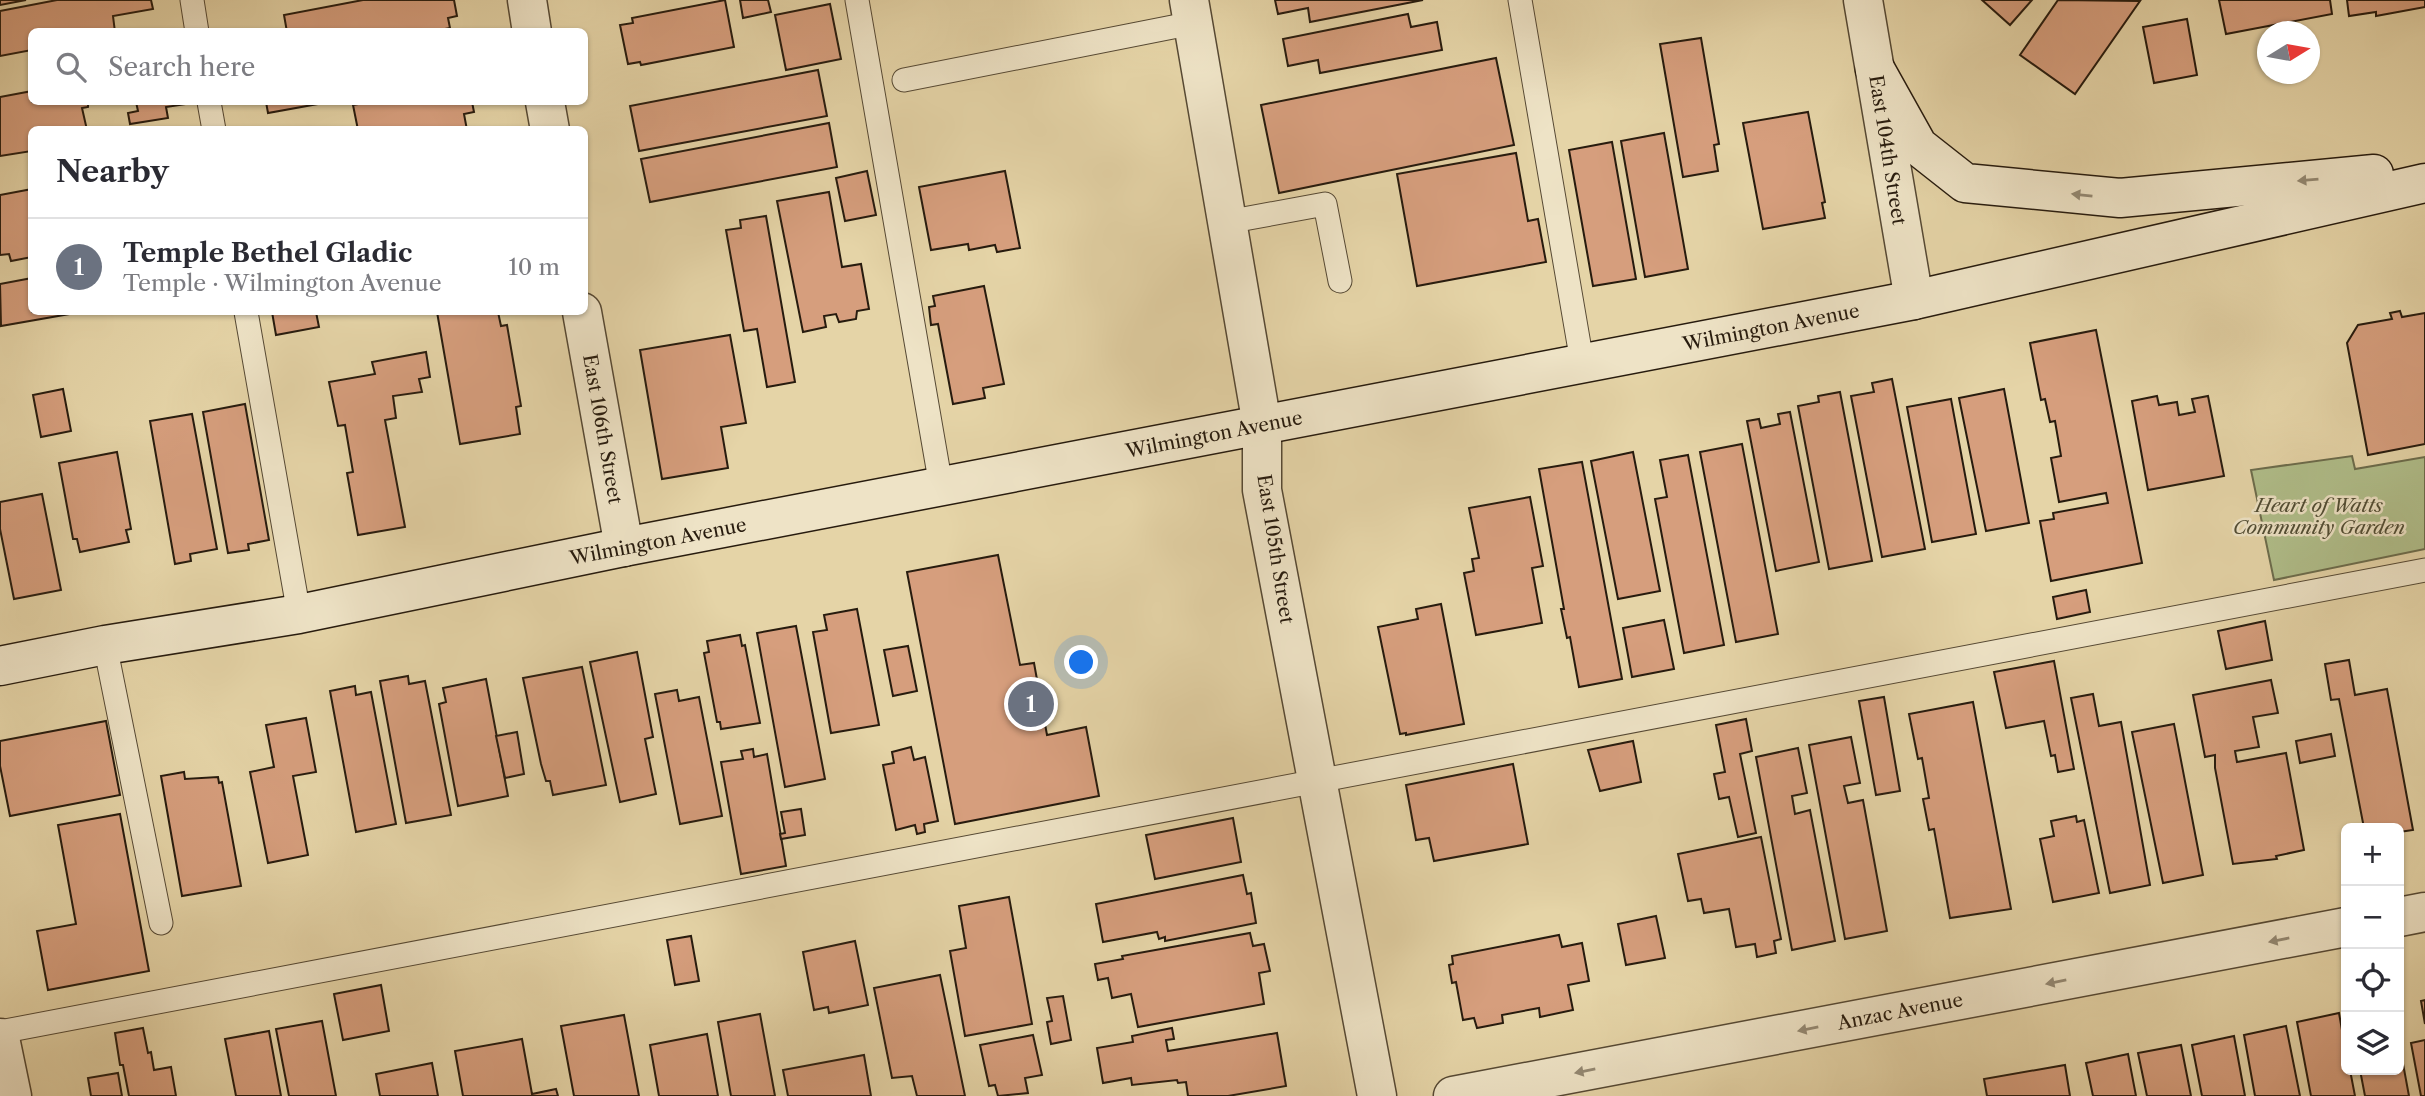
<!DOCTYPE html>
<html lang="en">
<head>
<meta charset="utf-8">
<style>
	body { margin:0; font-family:"Libre Caslon Text",serif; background:#f7f7f7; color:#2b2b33 }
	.controls { position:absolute; right:21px; bottom:21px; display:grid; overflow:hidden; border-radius:10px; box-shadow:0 2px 5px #0004 }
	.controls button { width:63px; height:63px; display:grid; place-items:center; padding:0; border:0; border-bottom:2px solid #e1e1e2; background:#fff; color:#2b2b33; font:35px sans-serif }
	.compass { position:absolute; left:2257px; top:21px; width:63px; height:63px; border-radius:50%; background:#fff; box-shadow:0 2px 5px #0004; rotate:79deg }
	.you { position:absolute; left:1082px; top:663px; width:24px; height:24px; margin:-18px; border:5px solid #fff; border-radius:50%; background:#1a73e8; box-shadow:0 0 0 10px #1a73e833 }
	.badge { display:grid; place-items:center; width:46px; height:46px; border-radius:50%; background:#1a73e8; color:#fff; font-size:23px; font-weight:700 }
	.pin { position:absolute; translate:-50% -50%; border:4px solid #fff; box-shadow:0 2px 7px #0006 }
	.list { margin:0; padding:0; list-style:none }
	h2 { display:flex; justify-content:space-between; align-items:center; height:91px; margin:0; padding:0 28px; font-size:30px }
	h2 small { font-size:23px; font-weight:400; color:#7c7c81 }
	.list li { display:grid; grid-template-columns:46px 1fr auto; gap:21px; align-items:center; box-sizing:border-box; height:98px; padding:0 28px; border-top:2px solid #e1e1e2 }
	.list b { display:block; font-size:26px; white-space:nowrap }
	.list p { margin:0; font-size:23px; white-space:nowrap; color:#7c7c81 }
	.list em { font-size:23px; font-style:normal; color:#7c7c81 }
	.icon { flex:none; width:38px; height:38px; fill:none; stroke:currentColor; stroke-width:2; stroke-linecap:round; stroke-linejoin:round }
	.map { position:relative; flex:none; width:2425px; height:1096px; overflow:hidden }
	.search { position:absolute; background:#fff; box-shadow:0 2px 5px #0004; left:28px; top:28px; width:560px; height:77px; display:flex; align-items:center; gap:18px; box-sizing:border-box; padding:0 24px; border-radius:10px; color:#7c7c81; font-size:26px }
	.panel { position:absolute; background:#fff; box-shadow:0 2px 5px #0004; left:28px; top:126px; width:560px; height:189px; border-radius:10px }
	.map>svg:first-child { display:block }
</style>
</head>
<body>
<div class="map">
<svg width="2425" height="1096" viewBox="0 0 2425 1096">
	<rect width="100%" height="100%" fill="#e5d4a7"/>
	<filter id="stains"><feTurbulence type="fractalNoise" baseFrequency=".00286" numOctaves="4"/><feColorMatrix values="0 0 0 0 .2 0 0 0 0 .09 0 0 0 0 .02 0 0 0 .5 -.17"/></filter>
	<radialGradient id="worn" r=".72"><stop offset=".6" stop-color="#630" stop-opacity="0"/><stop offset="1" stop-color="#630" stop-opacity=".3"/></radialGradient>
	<path fill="#b0be8a" stroke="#6c6c4c" stroke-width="2" d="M 2352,456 L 2355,469 L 2425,457 L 2425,549 L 2274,580 L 2251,470 Z"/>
	<g fill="#d69e7d" stroke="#271b0e" stroke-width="2">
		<path d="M 0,0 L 26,0 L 0,5 Z"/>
		<path d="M 57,0 L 151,0 L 153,9 L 113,16 L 115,32 L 32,32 L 32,50 L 0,56 L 0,11 Z"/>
		<path d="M 363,0 L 454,0 L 457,16 L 448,18 L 450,28 L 430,32 L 287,32 L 284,15 Z"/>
		<path d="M 725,0 L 734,47 L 641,65 L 640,62 L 628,64 L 620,25 L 633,23 L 632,18 Z"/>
		<path d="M 740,0 L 768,0 L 771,12 L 743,18 Z"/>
		<path d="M 1275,0 L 1423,0 L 1310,22 L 1308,8 L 1278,14 Z"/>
		<path d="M 1982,0 L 2032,0 L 2010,25 Z"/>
		<path d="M 2058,0 L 2140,1 L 2075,94 L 2020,55 Z"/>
		<path d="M 2219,0 L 2330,0 L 2332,14 L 2226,34 Z"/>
		<path d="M 2347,0 L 2425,0 L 2425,7 L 2376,16 L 2376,12 L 2349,16 Z"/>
		<path d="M 830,4 L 841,59 L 786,70 L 775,15 Z"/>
		<path d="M 1408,14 L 1411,27 L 1437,22 L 1442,50 L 1320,73 L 1318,60 L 1288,66 L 1283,39 Z"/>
		<path d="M 2187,19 L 2197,75 L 2154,83 L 2143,27 Z"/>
		<path d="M 1701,38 L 1719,144 L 1714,145 L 1718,171 L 1683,177 L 1660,44 Z"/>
		<path d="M 1496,58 L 1514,145 L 1279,193 L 1261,105 Z"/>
		<path d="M 818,70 L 827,116 L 639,151 L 630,106 Z"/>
		<path d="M 32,91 L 32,102 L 88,102 L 88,107 L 82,108 L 87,130 L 32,130 L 32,151 L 0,156 L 0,97 Z"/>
		<path d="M 136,102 L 193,102 L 193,103 L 166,107 L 168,118 L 130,124 L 128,113 L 138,111 Z"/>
		<path d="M 266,102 L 329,102 L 268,113 Z"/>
		<path d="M 369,102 L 472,102 L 474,112 L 464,114 L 467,130 L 358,130 L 353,105 Z"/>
		<path d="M 1808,112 L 1825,202 L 1822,203 L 1825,218 L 1763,229 L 1743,123 Z"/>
		<path d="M 829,123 L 837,167 L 650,202 L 641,159 Z"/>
		<path d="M 1664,133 L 1688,269 L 1645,277 L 1621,141 Z"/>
		<path d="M 1612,142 L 1636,279 L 1593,286 L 1569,150 Z"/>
		<path d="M 1516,153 L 1528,221 L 1538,219 L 1546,262 L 1417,286 L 1397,174 Z"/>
		<path d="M 867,171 L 876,215 L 845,221 L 836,178 Z"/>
		<path d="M 1005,171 L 1020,248 L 997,252 L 995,245 L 969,250 L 968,244 L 931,250 L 919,187 Z"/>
		<path d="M 32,189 L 32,257 L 11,261 L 9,254 L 0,255 L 0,195 Z"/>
		<path d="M 829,192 L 842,267 L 861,264 L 869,309 L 857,311 L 856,319 L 839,322 L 836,314 L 824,316 L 826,327 L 803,332 L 777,201 Z"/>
		<path d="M 766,216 L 795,382 L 767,387 L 757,329 L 744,331 L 726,230 L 741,228 L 740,220 Z"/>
		<path d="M 32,278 L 32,312 L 81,312 L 1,326 L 0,284 Z"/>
		<path d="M 984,286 L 1004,384 L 983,388 L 985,398 L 953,404 L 938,324 L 931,325 L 929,307 L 935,306 L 933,296 Z"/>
		<path d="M 2400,311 L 2402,317 L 2425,313 L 2425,444 L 2368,455 L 2347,343 L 2358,325 L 2392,319 L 2390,313 Z"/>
		<path d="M 272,312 L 316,312 L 319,327 L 276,335 Z"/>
		<path d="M 437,312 L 498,312 L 501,326 L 507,325 L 521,406 L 516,407 L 520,434 L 460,444 Z"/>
		<path d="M 2096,330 L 2142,563 L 2051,581 L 2040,521 L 2054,519 L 2053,513 L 2108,503 L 2106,493 L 2059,502 L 2051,458 L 2061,456 L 2055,421 L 2050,422 L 2045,399 L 2041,400 L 2030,343 Z"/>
		<path d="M 730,335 L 746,423 L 721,427 L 728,468 L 662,479 L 640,350 Z"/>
		<path d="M 426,352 L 430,377 L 419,379 L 422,392 L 393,396 L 396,418 L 385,420 L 405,527 L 358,535 L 347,473 L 353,472 L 345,425 L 338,426 L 329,382 L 375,374 L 372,362 Z"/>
		<path d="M 1892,379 L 1925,549 L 1882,557 L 1851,396 L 1874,392 L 1872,383 Z"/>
		<path d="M 63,389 L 71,431 L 41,437 L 33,395 Z"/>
		<path d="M 2004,389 L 2029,523 L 1986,531 L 1959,398 Z"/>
		<path d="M 1840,392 L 1872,561 L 1829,569 L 1798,406 L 1819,402 L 1818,396 Z"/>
		<path d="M 2157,396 L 2159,405 L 2177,402 L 2179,415 L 2195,412 L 2192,399 L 2208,396 L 2224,476 L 2148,490 L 2132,401 Z"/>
		<path d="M 1951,399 L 1976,534 L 1932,542 L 1907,407 Z"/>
		<path d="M 245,404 L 269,540 L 248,544 L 249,550 L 228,553 L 203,412 Z"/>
		<path d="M 1790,412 L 1819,562 L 1776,571 L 1747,421 L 1759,419 L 1761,428 L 1780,424 L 1778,414 Z"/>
		<path d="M 192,414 L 217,549 L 190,554 L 191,561 L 175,564 L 150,421 Z"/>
		<path d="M 1742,444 L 1778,634 L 1736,642 L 1700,452 Z"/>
		<path d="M 117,452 L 131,529 L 126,530 L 129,542 L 80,552 L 77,539 L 73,539 L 59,463 Z"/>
		<path d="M 1633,452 L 1660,591 L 1618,599 L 1591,461 Z"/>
		<path d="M 1688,455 L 1724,645 L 1684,653 L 1655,499 L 1667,497 L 1660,460 Z"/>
		<path d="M 1582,462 L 1622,679 L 1579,687 L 1570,637 L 1567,638 L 1561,609 L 1564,609 L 1539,469 Z"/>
		<path d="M 42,494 L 61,590 L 14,599 L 0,529 L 0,502 Z"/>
		<path d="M 1530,497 L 1543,566 L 1532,568 L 1542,623 L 1476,635 L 1464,573 L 1474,571 L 1472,559 L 1479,558 L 1469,508 Z"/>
		<path d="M 998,555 L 1020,665 L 1034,663 L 1047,735 L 1086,727 L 1099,796 L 955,824 L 907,572 Z"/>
		<path d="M 2086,590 L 2090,612 L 2057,619 L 2053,597 Z"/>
		<path d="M 1441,604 L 1464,724 L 1406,735 L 1406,733 L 1400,734 L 1378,627 L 1418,619 L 1416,609 Z"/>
		<path d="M 857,609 L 879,725 L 831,733 L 813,632 L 827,630 L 824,615 Z"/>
		<path d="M 1664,620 L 1674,669 L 1632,677 L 1623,628 Z"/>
		<path d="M 2265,621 L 2272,660 L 2226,669 L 2218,631 Z"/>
		<path d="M 796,626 L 825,779 L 785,787 L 757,633 Z"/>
		<path d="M 740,635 L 742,646 L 745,645 L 760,723 L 721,729 L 720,722 L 717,722 L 704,653 L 709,652 L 707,641 Z"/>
		<path d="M 908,646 L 917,691 L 893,696 L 884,650 Z"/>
		<path d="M 637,652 L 653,737 L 645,739 L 656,794 L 620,802 L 590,662 Z"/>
		<path d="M 2349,660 L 2355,695 L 2387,689 L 2413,830 L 2399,832 L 2399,828 L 2364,828 L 2339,699 L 2331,700 L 2325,664 Z"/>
		<path d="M 2054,661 L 2074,769 L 2058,772 L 2055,755 L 2051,756 L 2044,721 L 2006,728 L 1994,672 Z"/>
		<path d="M 582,667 L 606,785 L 553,795 L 550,781 L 546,781 L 541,764 L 523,678 Z"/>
		<path d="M 408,676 L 409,684 L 425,681 L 451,815 L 406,823 L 380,681 Z"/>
		<path d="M 486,679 L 508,796 L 458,806 L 439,704 L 446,702 L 443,688 Z"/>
		<path d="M 2271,680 L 2278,713 L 2253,717 L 2259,747 L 2235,751 L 2237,762 L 2286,753 L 2304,850 L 2276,856 L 2277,859 L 2233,864 L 2215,768 L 2215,755 L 2205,757 L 2193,695 Z"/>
		<path d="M 355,686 L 356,695 L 371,692 L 396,824 L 356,832 L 330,691 Z"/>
		<path d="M 677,690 L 679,701 L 699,697 L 722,816 L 680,824 L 655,694 Z"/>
		<path d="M 2093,694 L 2099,726 L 2121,722 L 2150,885 L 2110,893 L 2071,698 Z"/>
		<path d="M 1884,697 L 1900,791 L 1876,795 L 1859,701 Z"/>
		<path d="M 1973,702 L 2011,909 L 1950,918 L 1934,829 L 1929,830 L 1923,799 L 1929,798 L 1922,758 L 1918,759 L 1909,714 Z"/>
		<path d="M 306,718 L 316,772 L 293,776 L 308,855 L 268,863 L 250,772 L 274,767 L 266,725 Z"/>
		<path d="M 1746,719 L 1752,751 L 1740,754 L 1756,833 L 1738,837 L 1729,797 L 1719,799 L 1714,774 L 1725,772 L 1716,725 Z"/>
		<path d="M 106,721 L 120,795 L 10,816 L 0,766 L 0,741 Z"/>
		<path d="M 2174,724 L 2203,875 L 2163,883 L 2132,732 Z"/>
		<path d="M 517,732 L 524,774 L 505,778 L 496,736 Z"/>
		<path d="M 2331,734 L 2335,756 L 2300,763 L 2296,741 Z"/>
		<path d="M 1851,737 L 1860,783 L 1844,786 L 1848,803 L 1863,800 L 1887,931 L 1845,939 L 1809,745 Z"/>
		<path d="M 1633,741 L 1641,782 L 1600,791 L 1588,750 Z"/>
		<path d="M 911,747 L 914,760 L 925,757 L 938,821 L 924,824 L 925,832 L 917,834 L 915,825 L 896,830 L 883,765 L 894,763 L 892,752 Z"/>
		<path d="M 1798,748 L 1807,793 L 1792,796 L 1795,814 L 1810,810 L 1835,941 L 1792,950 L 1756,757 Z"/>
		<path d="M 753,749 L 754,757 L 767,754 L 786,866 L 741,874 L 721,762 L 743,759 L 741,751 Z"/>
		<path d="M 1513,764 L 1528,844 L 1434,861 L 1429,838 L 1416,840 L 1406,785 Z"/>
		<path d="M 184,772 L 185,779 L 218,777 L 219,783 L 222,782 L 241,886 L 182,896 L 161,776 Z"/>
		<path d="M 801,809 L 805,835 L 781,839 L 780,834 L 785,833 L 781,812 Z"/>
		<path d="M 120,814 L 149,971 L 48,990 L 37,931 L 76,924 L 58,825 Z"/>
		<path d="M 2076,816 L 2077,822 L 2084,820 L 2099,893 L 2053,902 L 2040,839 L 2054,836 L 2051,821 Z"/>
		<path d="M 1233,818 L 1241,862 L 1155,879 L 1146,835 Z"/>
		<path d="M 1761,837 L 1781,939 L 1774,941 L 1776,953 L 1757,957 L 1755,944 L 1736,947 L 1729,909 L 1704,913 L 1701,899 L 1688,901 L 1678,854 Z"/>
		<path d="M 1243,875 L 1247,894 L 1251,893 L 1256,923 L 1165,941 L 1165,937 L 1159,939 L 1157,932 L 1103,942 L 1096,904 Z"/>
		<path d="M 1009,897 L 1032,1024 L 965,1036 L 950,951 L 966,948 L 959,906 Z"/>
		<path d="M 1656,916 L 1665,958 L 1626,965 L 1618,924 Z"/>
		<path d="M 1250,933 L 1253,946 L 1264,944 L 1270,971 L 1259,973 L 1264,1004 L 1138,1027 L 1131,994 L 1112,998 L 1108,978 L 1098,980 L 1095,964 L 1123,959 L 1122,956 Z"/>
		<path d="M 1559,935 L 1562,947 L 1582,943 L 1589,981 L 1568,985 L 1573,1010 L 1540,1017 L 1539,1008 L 1502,1015 L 1503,1023 L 1477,1028 L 1474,1018 L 1463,1020 L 1456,982 L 1452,983 L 1449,965 L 1453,964 L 1452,956 Z"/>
		<path d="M 691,936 L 699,981 L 675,985 L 667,940 Z"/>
		<path d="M 855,941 L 868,1005 L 829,1013 L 828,1007 L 814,1010 L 803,952 Z"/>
		<path d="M 940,975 L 965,1096 L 917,1096 L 912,1076 L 892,1078 L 874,988 Z"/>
		<path d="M 381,985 L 389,1031 L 343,1040 L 334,994 Z"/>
		<path d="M 1063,996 L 1071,1040 L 1051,1044 L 1047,1022 L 1052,1021 L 1047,998 Z"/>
		<path d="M 2425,1000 L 2425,1024 L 2421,1001 Z"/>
		<path d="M 2339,1013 L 2346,1053 L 2346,1070 L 2350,1070 L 2355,1096 L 2311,1096 L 2297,1022 Z"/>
		<path d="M 760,1014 L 775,1096 L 731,1096 L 718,1022 Z"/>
		<path d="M 624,1015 L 639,1096 L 574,1096 L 561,1026 Z"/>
		<path d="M 322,1021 L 336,1096 L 289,1096 L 276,1029 Z"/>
		<path d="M 2286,1026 L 2300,1096 L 2255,1096 L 2244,1035 Z"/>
		<path d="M 143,1028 L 148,1053 L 151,1052 L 154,1070 L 171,1067 L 176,1096 L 129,1096 L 123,1065 L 120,1065 L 115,1033 Z"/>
		<path d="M 1172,1028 L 1174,1039 L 1166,1040 L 1168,1051 L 1277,1033 L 1286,1086 L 1228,1096 L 1188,1096 L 1186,1082 L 1178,1083 L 1177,1080 L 1132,1085 L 1131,1078 L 1103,1083 L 1097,1048 L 1133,1042 L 1132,1036 Z"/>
		<path d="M 269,1031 L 281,1096 L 236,1096 L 225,1039 Z"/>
		<path d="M 707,1034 L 718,1096 L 659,1096 L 650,1045 Z"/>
		<path d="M 1033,1035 L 1042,1075 L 1025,1078 L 1028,1093 L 998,1096 L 995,1085 L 989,1086 L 980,1045 Z"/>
		<path d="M 2234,1036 L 2245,1096 L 2202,1096 L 2192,1045 Z"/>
		<path d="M 522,1039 L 532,1094 L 556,1089 L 558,1096 L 463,1096 L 455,1051 Z"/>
		<path d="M 2425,1040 L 2425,1096 L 2421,1096 L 2411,1043 Z"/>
		<path d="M 2399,1042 L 2409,1096 L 2365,1096 L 2360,1070 L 2399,1070 Z"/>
		<path d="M 2181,1045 L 2191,1096 L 2147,1096 L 2138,1053 Z"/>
		<path d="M 2128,1054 L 2136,1096 L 2093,1096 L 2086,1063 Z"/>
		<path d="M 864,1055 L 871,1096 L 788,1096 L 783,1070 Z"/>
		<path d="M 432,1063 L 438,1096 L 380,1096 L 376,1074 Z"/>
		<path d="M 2065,1065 L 2070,1096 L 1987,1096 L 1984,1079 Z"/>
		<path d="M 118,1073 L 122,1096 L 91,1096 L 88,1078 Z"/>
	</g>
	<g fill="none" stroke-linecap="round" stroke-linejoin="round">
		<defs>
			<g id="service">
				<path d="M 192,0 L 197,32"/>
				<path d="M 857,0 L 941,486"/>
				<path d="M 1520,0 L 1582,362"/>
				<path d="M 904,80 L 1193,23"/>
				<path d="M 209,102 L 214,130"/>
				<path d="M 1227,222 L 1325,204 L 1340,281"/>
				<path d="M 246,312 L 299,614"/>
				<path d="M 105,645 L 161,923"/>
				<path d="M 0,1032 L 2425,570"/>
			</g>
			<g id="minor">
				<path d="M 527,0 L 532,32"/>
				<path d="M 1189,0 L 1262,425 L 1262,490 L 1377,1096"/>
				<path d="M 1863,0 L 1914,300"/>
				<path d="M 545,102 L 550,130"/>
				<path d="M 582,312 L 624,547"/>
				<path d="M 2399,917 L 2425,912"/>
				<path d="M 0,1038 L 12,1096"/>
				<path d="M 1453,1096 L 2346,927"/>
			</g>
			<g id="secondary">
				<path d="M 1875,69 L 1918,146 L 1965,183 L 2120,198 L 2374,174"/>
				<path d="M 0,666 L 105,645 L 299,614 L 624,547 L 1914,300 L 2425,183"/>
			</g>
		</defs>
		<use href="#service" stroke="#564934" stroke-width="25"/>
		<use href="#minor" stroke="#564934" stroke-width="41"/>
		<use href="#secondary" stroke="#271b0e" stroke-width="41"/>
		<use href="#service" stroke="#eee3c6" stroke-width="23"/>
		<use href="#minor" stroke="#eee3c6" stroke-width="38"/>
		<use href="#secondary" stroke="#eee3c6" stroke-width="38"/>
	</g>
	<defs><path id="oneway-solid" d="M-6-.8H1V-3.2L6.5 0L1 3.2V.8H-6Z" transform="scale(1.75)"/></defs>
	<g fill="#948973">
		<use href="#oneway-solid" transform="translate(2308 180) rotate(175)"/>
		<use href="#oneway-solid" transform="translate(2082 195) rotate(-174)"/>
		<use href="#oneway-solid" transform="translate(2279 940) rotate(169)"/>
		<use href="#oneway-solid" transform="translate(2056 982) rotate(169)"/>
		<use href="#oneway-solid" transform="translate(1808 1029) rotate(169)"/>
		<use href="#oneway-solid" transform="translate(1585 1071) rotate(169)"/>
	</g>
	<g text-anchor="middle" stroke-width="5" stroke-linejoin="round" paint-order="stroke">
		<g font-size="19" fill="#271b0e" stroke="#eee3c6">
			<text transform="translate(1888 150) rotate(81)" y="7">East 104th Street</text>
			<text transform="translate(1771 327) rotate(-11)" y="7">Wilmington Avenue</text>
			<text transform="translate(603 429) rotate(80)" y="7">East 106th Street</text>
			<text transform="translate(1214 434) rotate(-11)" y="7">Wilmington Avenue</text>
			<text transform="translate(658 541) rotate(-11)" y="7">Wilmington Avenue</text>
			<text transform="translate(1276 549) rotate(81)" y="7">East 105th Street</text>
			<text transform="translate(1900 1011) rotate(-11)" y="7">Anzac Avenue</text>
		</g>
		<g font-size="19" font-style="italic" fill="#504c33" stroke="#eee3c6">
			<text x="2319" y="512">Heart of Watts<tspan x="2319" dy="22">Community Garden</tspan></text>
		</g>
	</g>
	<rect width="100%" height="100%" filter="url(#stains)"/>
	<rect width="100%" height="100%" fill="url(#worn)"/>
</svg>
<div class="controls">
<button>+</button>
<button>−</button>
<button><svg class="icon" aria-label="locate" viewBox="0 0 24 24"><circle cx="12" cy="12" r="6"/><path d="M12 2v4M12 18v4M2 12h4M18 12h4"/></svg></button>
<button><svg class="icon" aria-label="layers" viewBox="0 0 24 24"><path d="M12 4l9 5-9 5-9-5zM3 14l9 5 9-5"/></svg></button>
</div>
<svg class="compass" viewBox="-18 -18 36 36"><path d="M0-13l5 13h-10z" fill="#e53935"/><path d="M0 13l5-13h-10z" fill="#7c7c81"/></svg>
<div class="you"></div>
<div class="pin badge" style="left:1031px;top:704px;background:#6b7280">1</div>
<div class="search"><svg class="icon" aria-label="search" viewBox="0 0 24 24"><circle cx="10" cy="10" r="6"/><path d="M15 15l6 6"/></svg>Search here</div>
<section class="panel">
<h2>Nearby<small></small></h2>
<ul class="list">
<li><span class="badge" style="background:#6b7280">1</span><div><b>Temple Bethel Gladic</b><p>Temple · Wilmington Avenue</p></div><em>10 m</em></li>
</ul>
</section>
</div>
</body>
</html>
